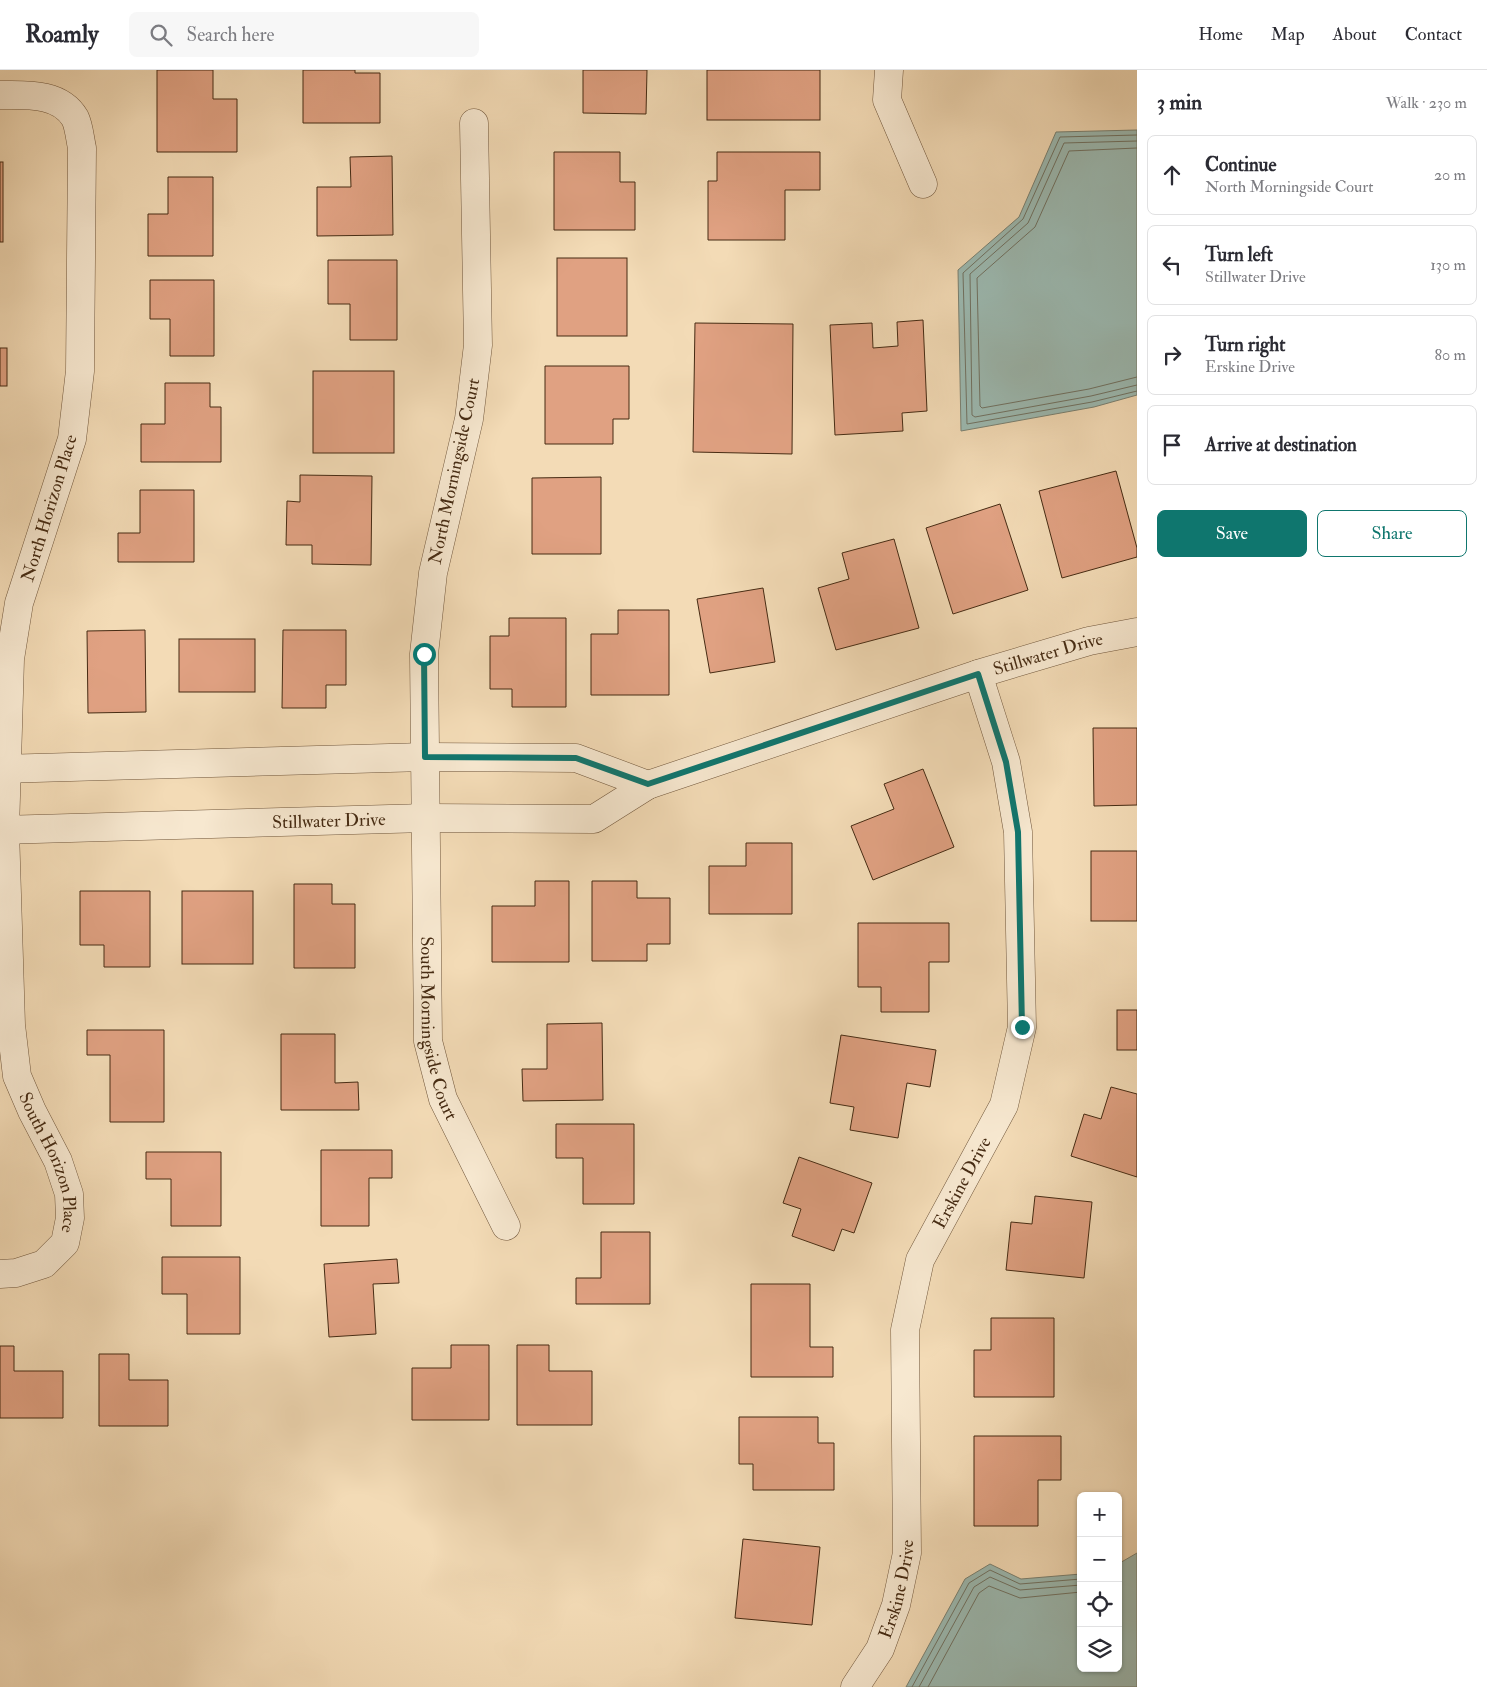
<!DOCTYPE html>
<html lang="en">
<head>
<meta charset="utf-8">
<style>
	body { margin:0; font-family:"IM FELL Double Pica",serif; background:#f7f7f7; color:#2b2b33 }
	.controls { position:absolute; right:15px; bottom:15px; display:grid; overflow:hidden; border-radius:8px; box-shadow:0 1px 4px #0004 }
	.controls button { width:45px; height:45px; display:grid; place-items:center; padding:0; border:0; border-bottom:1px solid #e1e1e2; background:#fff; color:#2b2b33; font:25px sans-serif }
	.stop { position:absolute; width:15px; height:15px; margin:-11px; border:4px solid #0f766e; border-radius:50%; background:#fff }
	.stop.end { background:#0f766e; border-color:#fff; box-shadow:0 1px 5px #0008 }
	.list { margin:0; padding:0; list-style:none }
	h2 { display:flex; justify-content:space-between; align-items:center; height:65px; margin:0; padding:0 20px; font-size:21px }
	h2 small { font-size:16px; font-weight:400; color:#7c7c81 }
	.list li { display:grid; grid-template-columns:32px 1fr auto; gap:15px; align-items:center; box-sizing:border-box; height:80px; margin:0 10px 10px; padding:0 10px; border:1px solid #e1e1e2; border-radius:8px }
	.list b { display:block; font-size:19px; white-space:nowrap }
	.list p { margin:0; font-size:16px; white-space:nowrap; color:#7c7c81 }
	.list em { font-size:16px; font-style:normal; color:#7c7c81 }
	.actions { display:flex; gap:10px; padding:15px 20px }
	.actions a { flex:1; padding:11px 0; border:1px solid #0f766e; border-radius:8px; text-align:center; font-size:18px; color:#0f766e }
	.actions .main { background:#0f766e; color:#fff }
	.icon { flex:none; width:28px; height:28px; fill:none; stroke:currentColor; stroke-width:2; stroke-linecap:round; stroke-linejoin:round }
	.map { position:relative; flex:none; width:1137px; height:1617px; overflow:hidden }
	header { display:flex; align-items:center; gap:30px; box-sizing:border-box; height:70px; padding:0 25px; background:#fff; border-bottom:1px solid #e1e1e2 }
	header strong { font-size:24px }
	nav { display:flex; gap:28px; margin-inline-start:auto; font-size:18px }
	.search { width:350px; height:45px; background:#f7f7f7; display:flex; align-items:center; gap:12px; box-sizing:border-box; padding:0 18px; border-radius:8px; color:#7c7c81; font-size:19px }
	main { display:flex }
	aside { flex:1; background:#fff }
	.map>svg:first-child { display:block }
</style>
</head>
<body>
<header>
<strong>Roamly</strong>
<div class="search"><svg class="icon" aria-label="search" viewBox="0 0 24 24"><circle cx="10" cy="10" r="6"/><path d="M15 15l6 6"/></svg>Search here</div>
<nav><a>Home</a><a>Map</a><a>About</a><a>Contact</a></nav>
</header>
<main>
<div class="map">
<svg width="1137" height="1617" viewBox="0 0 1137 1617">
	<rect width="100%" height="100%" fill="#f3dbb6"/>
	<filter id="stains"><feTurbulence type="fractalNoise" baseFrequency=".004" numOctaves="4"/><feColorMatrix values="0 0 0 0 .2 0 0 0 0 .09 0 0 0 0 .02 0 0 0 .5 -.17"/></filter>
	<radialGradient id="worn" r=".72"><stop offset=".6" stop-color="#630" stop-opacity="0"/><stop offset="1" stop-color="#630" stop-opacity=".3"/></radialGradient>
	<g fill="#9cbab2" stroke="#7a8172">
		<path d="M 1137,60 L 1137,325 L 1094,337 L 961,361 L 958,200 L 1019,147 L 1056,62 Z"/>
		<path d="M 1137,1483 L 1137,1617 L 906,1617 L 965,1509 L 990,1494 L 1021,1509 L 1081,1504 L 1081,1598 L 1118,1598 L 1118,1494 Z"/>
	</g>
	<g fill="none" stroke-linecap="round" stroke-linejoin="round">
		<g stroke="#717262" stroke-width="1">
			<path d="M 1137,65 L 1060,67 L 1023,149 L 963,203 L 967,354 L 1092,332 L 1137,321"/>
			<path d="M 1137,71 L 1064,73 L 1028,153 L 970,204 L 972,345 L 975,347 L 1091,326 L 1137,315"/>
			<path d="M 1137,78 L 1069,81 L 1035,157 L 977,208 L 980,336 L 982,338 L 1089,319 L 1137,307"/>
			<path d="M 912,1617 L 969,1513 L 990,1500 L 1020,1514 L 1081,1509"/>
			<path d="M 919,1617 L 974,1517 L 990,1507 L 1020,1520 L 1081,1515"/>
			<path d="M 928,1617 L 979,1523 L 989,1516 L 1020,1528 L 1081,1522"/>
		</g>
	</g>
	<g fill="#e0a182" stroke="#462b13">
		<path d="M 157,0 L 213,0 L 213,29 L 237,29 L 237,82 L 157,82 Z"/>
		<path d="M 303,0 L 355,0 L 355,3 L 380,3 L 380,53 L 303,53 Z"/>
		<path d="M 583,0 L 647,0 L 646,44 L 583,43 Z"/>
		<rect x="707" y="0" width="113" height="50"/>
		<path d="M 554,82 L 620,82 L 620,112 L 635,112 L 635,160 L 554,160 Z"/>
		<path d="M 717,82 L 820,82 L 820,120 L 785,120 L 785,170 L 708,170 L 708,111 L 717,111 Z"/>
		<path d="M 392,86 L 393,165 L 317,166 L 317,117 L 351,117 L 350,87 Z"/>
		<rect x="0" y="92" width="3" height="80"/>
		<path d="M 168,107 L 213,107 L 213,186 L 148,186 L 148,144 L 168,144 Z"/>
		<rect x="557" y="188" width="70" height="78"/>
		<path d="M 328,190 L 397,190 L 397,270 L 350,270 L 350,234 L 328,234 Z"/>
		<path d="M 150,210 L 214,210 L 214,286 L 170,286 L 170,249 L 150,249 Z"/>
		<path d="M 923,250 L 927,341 L 902,343 L 903,361 L 835,365 L 830,255 L 872,253 L 873,278 L 898,276 L 897,252 Z"/>
		<path d="M 695,253 L 793,254 L 792,384 L 693,382 Z"/>
		<rect x="0" y="278" width="7" height="38"/>
		<path d="M 545,296 L 629,296 L 629,349 L 613,349 L 613,374 L 545,374 Z"/>
		<rect x="313" y="301" width="81" height="82"/>
		<path d="M 165,313 L 210,313 L 210,337 L 221,337 L 221,392 L 141,392 L 141,354 L 165,354 Z"/>
		<path d="M 1116,401 L 1137,478 L 1137,487 L 1062,508 L 1039,421 Z"/>
		<path d="M 300,405 L 372,406 L 371,495 L 312,494 L 312,475 L 286,475 L 287,431 L 300,432 Z"/>
		<path d="M 601,407 L 601,484 L 532,484 L 532,408 Z"/>
		<path d="M 140,420 L 194,420 L 194,492 L 118,492 L 118,463 L 140,463 Z"/>
		<path d="M 1000,434 L 1028,520 L 953,544 L 926,458 Z"/>
		<path d="M 894,469 L 919,558 L 836,580 L 818,518 L 849,509 L 842,483 Z"/>
		<path d="M 763,518 L 775,592 L 710,603 L 697,529 Z"/>
		<path d="M 618,540 L 669,540 L 669,625 L 591,625 L 591,564 L 618,564 Z"/>
		<path d="M 509,548 L 566,548 L 566,637 L 512,637 L 512,619 L 490,619 L 490,566 L 509,566 Z"/>
		<path d="M 145,560 L 146,642 L 88,643 L 87,561 Z"/>
		<path d="M 283,560 L 346,560 L 346,615 L 326,615 L 326,638 L 282,638 Z"/>
		<rect x="179" y="569" width="76" height="53"/>
		<path d="M 1093,658 L 1137,658 L 1137,735 L 1094,736 Z"/>
		<path d="M 923,699 L 954,777 L 873,810 L 851,756 L 894,739 L 884,714 Z"/>
		<path d="M 746,773 L 792,773 L 792,844 L 709,844 L 709,796 L 746,796 Z"/>
		<rect x="1091" y="781" width="46" height="70"/>
		<path d="M 535,811 L 569,811 L 569,892 L 492,892 L 492,836 L 535,836 Z"/>
		<path d="M 592,811 L 637,811 L 637,828 L 670,828 L 670,874 L 647,874 L 647,891 L 592,891 Z"/>
		<path d="M 294,814 L 332,814 L 332,834 L 355,834 L 355,898 L 294,898 Z"/>
		<path d="M 80,821 L 150,821 L 150,897 L 104,897 L 104,875 L 80,875 Z"/>
		<rect x="182" y="821" width="71" height="73"/>
		<path d="M 858,853 L 949,853 L 949,892 L 929,892 L 929,942 L 881,942 L 881,917 L 858,917 Z"/>
		<rect x="1117" y="940" width="20" height="40"/>
		<path d="M 602,953 L 603,1030 L 523,1031 L 522,999 L 547,999 L 547,954 Z"/>
		<path d="M 87,960 L 164,960 L 164,1052 L 110,1052 L 110,985 L 87,985 Z"/>
		<path d="M 281,964 L 335,964 L 335,1013 L 358,1012 L 359,1040 L 281,1040 Z"/>
		<path d="M 841,965 L 936,980 L 930,1017 L 907,1013 L 898,1068 L 850,1060 L 854,1037 L 830,1033 Z"/>
		<path d="M 1111,1017 L 1137,1024 L 1137,1107 L 1071,1086 L 1084,1044 L 1101,1049 Z"/>
		<path d="M 556,1054 L 634,1054 L 634,1134 L 583,1134 L 583,1088 L 556,1088 Z"/>
		<path d="M 321,1080 L 392,1080 L 392,1108 L 369,1108 L 369,1156 L 321,1156 Z"/>
		<path d="M 146,1082 L 221,1082 L 221,1156 L 171,1156 L 171,1109 L 146,1109 Z"/>
		<path d="M 799,1087 L 872,1113 L 854,1163 L 842,1159 L 834,1181 L 792,1166 L 801,1139 L 783,1133 Z"/>
		<path d="M 1035,1126 L 1092,1132 L 1084,1208 L 1006,1200 L 1011,1152 L 1032,1154 Z"/>
		<path d="M 601,1162 L 650,1162 L 650,1234 L 576,1234 L 576,1208 L 601,1208 Z"/>
		<path d="M 162,1187 L 240,1187 L 240,1264 L 187,1264 L 187,1224 L 162,1224 Z"/>
		<path d="M 397,1189 L 399,1213 L 373,1214 L 376,1264 L 329,1267 L 324,1194 Z"/>
		<path d="M 751,1214 L 810,1214 L 810,1277 L 833,1277 L 833,1307 L 751,1307 Z"/>
		<path d="M 991,1248 L 1054,1248 L 1054,1327 L 974,1327 L 974,1280 L 991,1280 Z"/>
		<path d="M 451,1275 L 489,1275 L 489,1350 L 412,1350 L 412,1298 L 451,1298 Z"/>
		<path d="M 517,1275 L 549,1275 L 549,1301 L 592,1301 L 592,1355 L 517,1355 Z"/>
		<path d="M 0,1276 L 14,1276 L 14,1301 L 63,1301 L 63,1348 L 0,1348 Z"/>
		<path d="M 99,1284 L 129,1284 L 129,1310 L 168,1310 L 168,1356 L 99,1356 Z"/>
		<path d="M 739,1347 L 818,1347 L 818,1373 L 834,1373 L 834,1420 L 753,1420 L 753,1394 L 739,1394 Z"/>
		<path d="M 974,1366 L 1061,1366 L 1061,1410 L 1038,1410 L 1038,1456 L 974,1456 Z"/>
		<path d="M 743,1469 L 820,1477 L 812,1555 L 735,1548 Z"/>
	</g>
	<g fill="none" stroke-linecap="round" stroke-linejoin="round">
		<defs>
			<g id="minor">
				<path d="M 889,0 L 887,30 L 923,114"/>
				<path id="s1" d="M 0,25 C 25,25 60,22 75,48 C 79,56 80,69 82,78 L 80,301 L 72,369 L 19,533 L 10,589 L 5,760 L 11,955 L 17,1006 L 32,1041 L 58,1091 L 69,1124 L 70,1148 L 65,1173 L 44,1194 L 16,1203 L 0,1204"/>
				<path id="s2" d="M 474,53 L 478,275 L 469,349 L 433,503 L 424,584 L 428,971 L 443,1029 L 506,1156"/>
				<path d="M 0,699 L 425,687 L 576,688 L 648,715"/>
				<path id="s3" d="M 0,760 L 426,748 L 594,749 L 648,715 L 978,604 L 1089,571 L 1137,562"/>
				<path id="s4" d="M 855,1617 L 880,1579 L 896,1535 L 907,1483 L 905,1260 L 920,1190 L 1004,1035 L 1022,957 L 1018,762 L 1006,692 L 978,604"/>
			</g>
		</defs>
		<use href="#minor" stroke="#71573c" stroke-width="29"/>
		<use href="#minor" stroke="#f7e8d0" stroke-width="28"/>
	</g>
	<g fill="none" stroke-linecap="round" stroke-linejoin="round">
		<path stroke="#0f766e" stroke-width="6" d="M 424,584 L 425,687 L 576,688 L 648,714 L 978,604 L 1006,692 L 1018,762 L 1022,957"/>
	</g>
	<g text-anchor="middle" stroke-width="4.5" stroke-linejoin="round" paint-order="stroke">
		<g font-size="18" fill="#462b13" stroke="#f7e8d0">
			<text transform="translate(454 401) rotate(-78)" y="6">North Morningside Court</text>
			<text transform="translate(49 438) rotate(-73)" y="6">North Horizon Place</text>
			<text dy="6" stroke="none"><textPath href="#s3" startOffset="1079">Stillwater Drive</textPath></text>
			<text dy="6" stroke="none"><textPath href="#s3" startOffset="329">Stillwater Drive</textPath></text>
			<text dy="6" stroke="none"><textPath href="#s2" startOffset="912">South Morningside Court</textPath></text>
			<text dy="6" stroke="none"><textPath href="#s1" startOffset="1145">South Horizon Place</textPath></text>
			<text dy="6" stroke="none"><textPath href="#s4" startOffset="528">Erskine Drive</textPath></text>
			<text dy="6" stroke="none"><textPath href="#s4" startOffset="108">Erskine Drive</textPath></text>
		</g>
	</g>
	<rect width="100%" height="100%" filter="url(#stains)"/>
	<rect width="100%" height="100%" fill="url(#worn)"/>
</svg>
<div class="controls">
<button>+</button>
<button>−</button>
<button><svg class="icon" aria-label="locate" viewBox="0 0 24 24"><circle cx="12" cy="12" r="6"/><path d="M12 2v4M12 18v4M2 12h4M18 12h4"/></svg></button>
<button><svg class="icon" aria-label="layers" viewBox="0 0 24 24"><path d="M12 4l9 5-9 5-9-5zM3 14l9 5 9-5"/></svg></button>
</div>
<div class="stop" style="left:424px;top:584px"></div>
<div class="stop end" style="left:1022px;top:957px"></div>
</div>
<aside>
<h2>3 min<small>Walk · 230 m</small></h2>
<ul class="list">
<li><svg class="icon" aria-label="ahead" viewBox="0 0 24 24"><path d="M12 20V5M6 11l6-6 6 6"/></svg><div><b>Continue</b><p>North Morningside Court</p></div><em>20 m</em></li>
<li><svg class="icon" aria-label="left" viewBox="0 0 24 24"><path d="M17 20v-9H6M10 6l-5 5 5 5"/></svg><div><b>Turn left</b><p>Stillwater Drive</p></div><em>130 m</em></li>
<li><svg class="icon" aria-label="right" viewBox="0 0 24 24"><path d="M7 20v-9h11M14 6l5 5-5 5"/></svg><div><b>Turn right</b><p>Erskine Drive</p></div><em>80 m</em></li>
<li><svg class="icon" aria-label="arrive" viewBox="0 0 24 24"><path d="M6 21V4h12l-3 4 3 4H6"/></svg><div><b>Arrive at destination</b></div></li>
</ul>
<div class="actions"><a class="main">Save</a><a>Share</a></div>
</aside>
</main>
</body>
</html>
